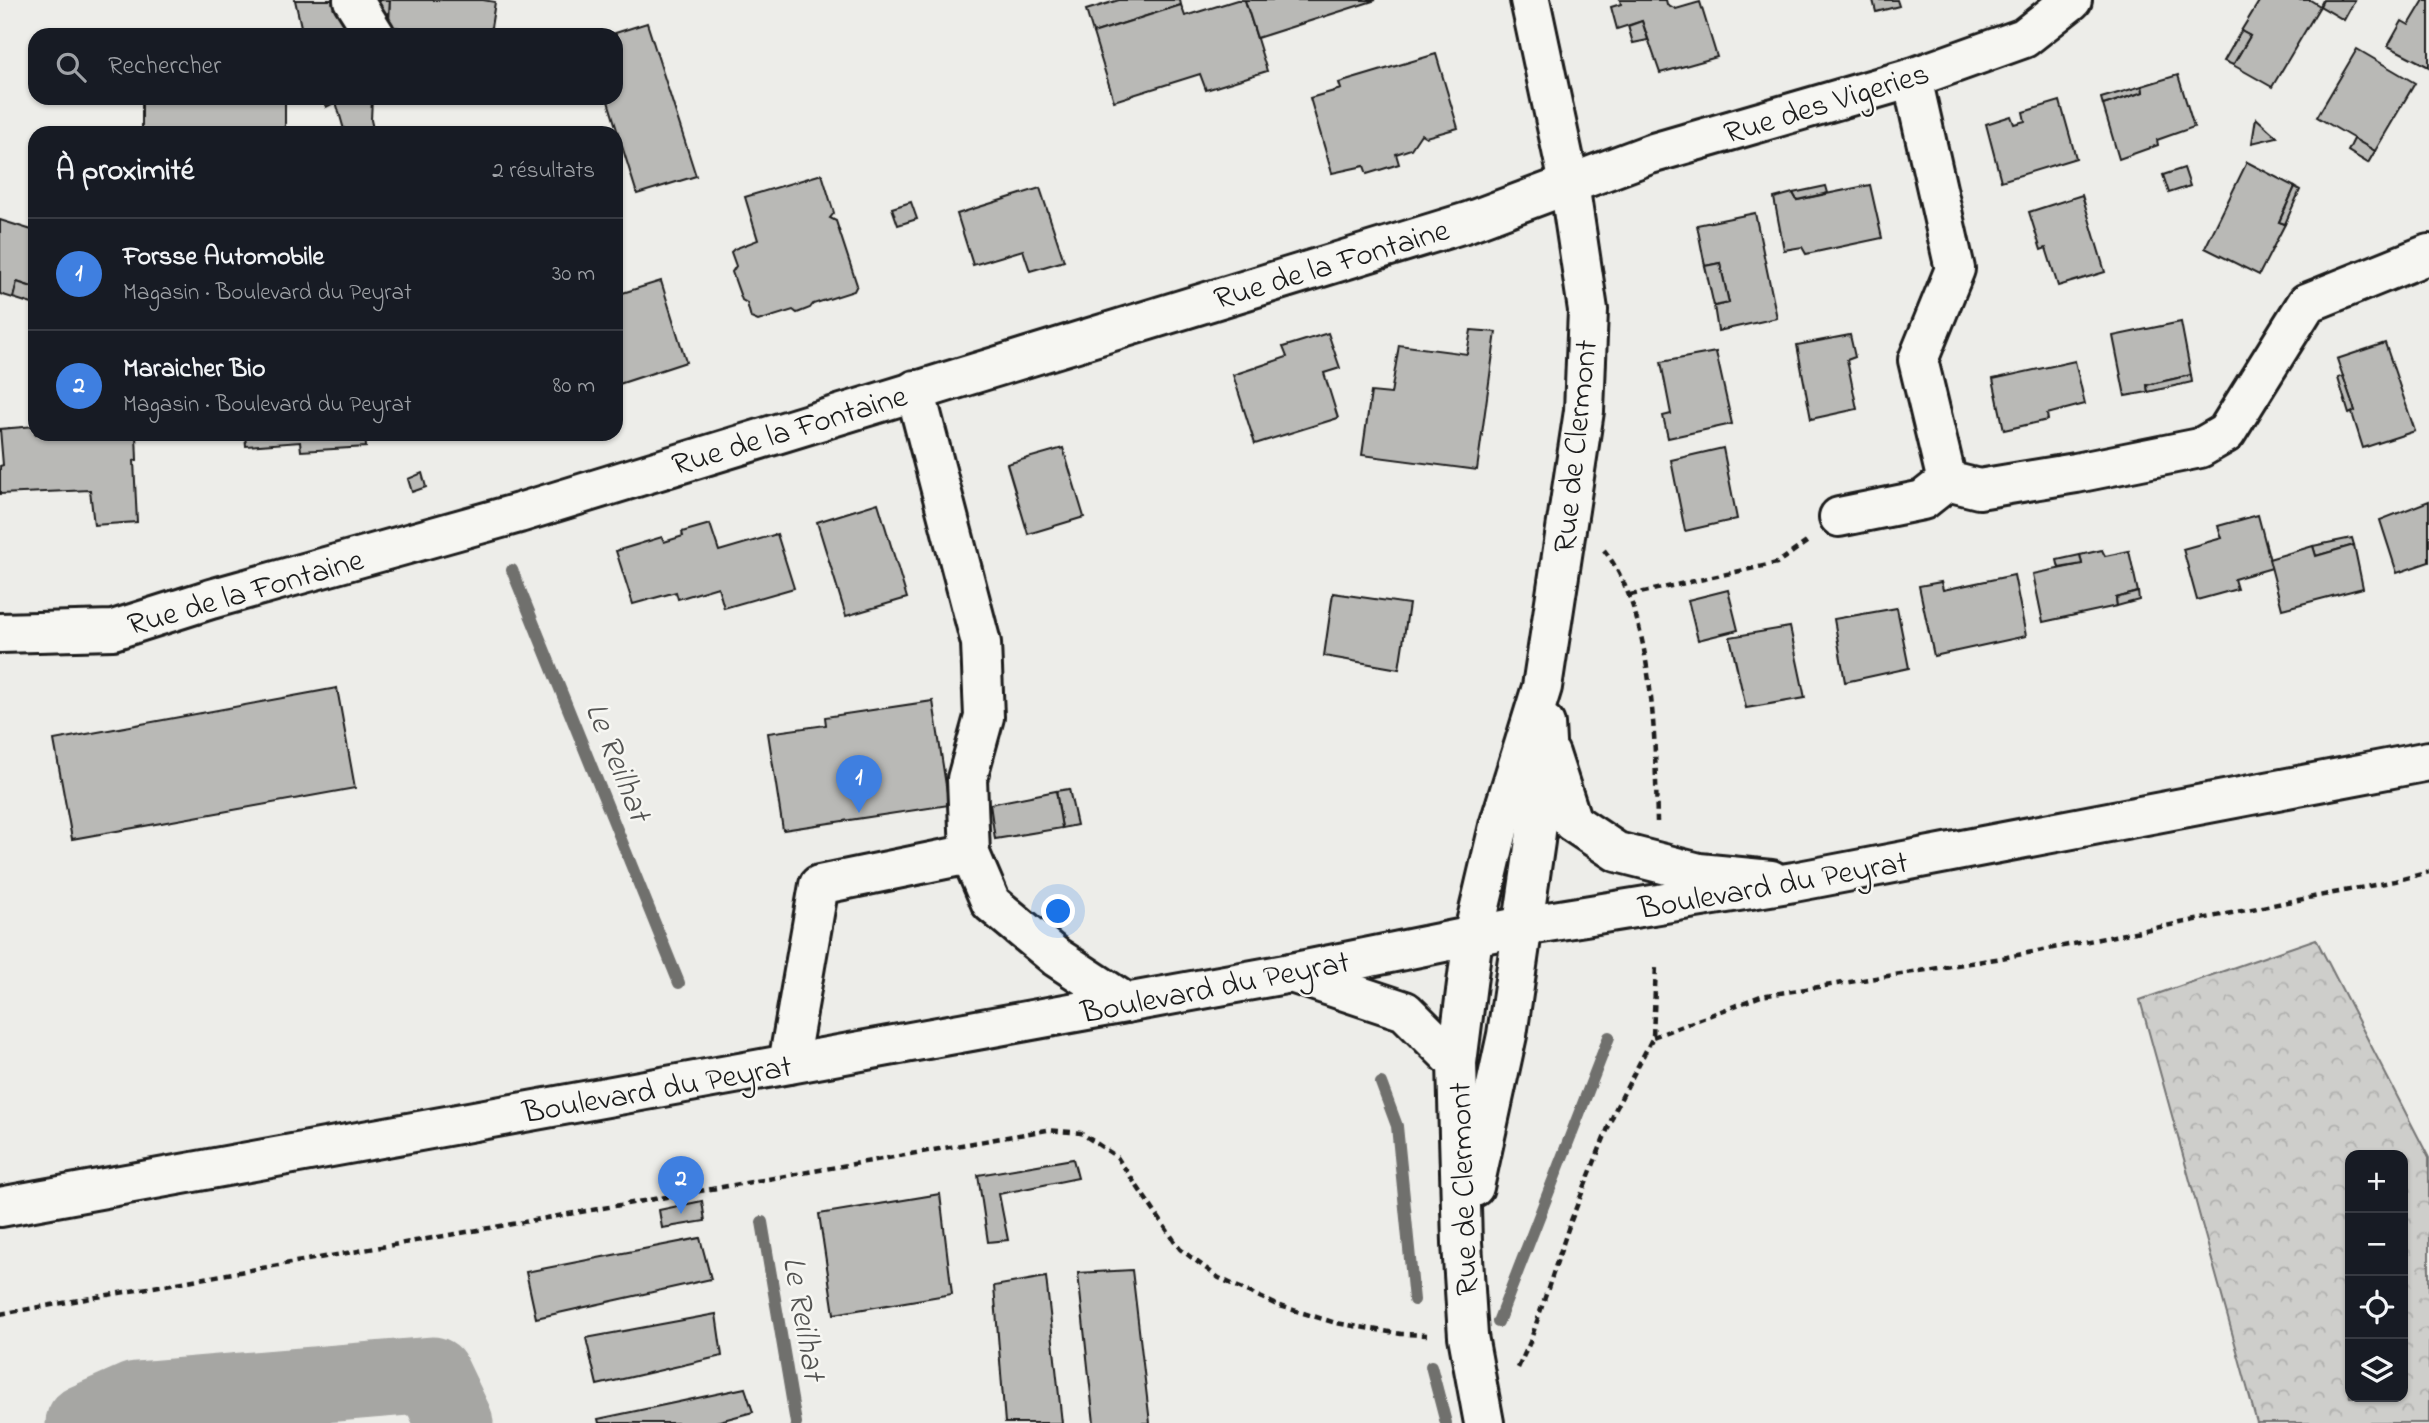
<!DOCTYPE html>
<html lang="fr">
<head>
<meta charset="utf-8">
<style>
	body { margin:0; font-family:"Indie Flower",sans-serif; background:#20242c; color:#f1f3f6 }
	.controls { position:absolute; right:21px; bottom:21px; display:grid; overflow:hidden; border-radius:14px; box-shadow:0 2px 5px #0004 }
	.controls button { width:63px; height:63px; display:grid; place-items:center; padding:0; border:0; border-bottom:2px solid #363941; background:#171b24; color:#f1f3f6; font:35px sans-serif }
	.you { position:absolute; left:1059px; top:912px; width:24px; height:24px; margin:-18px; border:5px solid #fff; border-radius:50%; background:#1a73e8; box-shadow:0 0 0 10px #1a73e833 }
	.badge { display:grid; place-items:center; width:46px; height:46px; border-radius:50%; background:#0f766e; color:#fff; font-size:23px; font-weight:700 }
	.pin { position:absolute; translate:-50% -58px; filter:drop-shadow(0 2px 4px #0008) }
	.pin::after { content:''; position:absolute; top:37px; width:24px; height:21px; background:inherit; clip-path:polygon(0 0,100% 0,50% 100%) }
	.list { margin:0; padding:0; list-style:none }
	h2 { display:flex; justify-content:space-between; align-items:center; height:91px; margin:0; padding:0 28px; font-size:30px }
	h2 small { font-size:23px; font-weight:400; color:#9ea1a6 }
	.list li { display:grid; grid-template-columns:46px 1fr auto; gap:21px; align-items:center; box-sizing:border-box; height:112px; padding:0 28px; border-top:2px solid #363941 }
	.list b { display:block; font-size:26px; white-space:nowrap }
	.list p { margin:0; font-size:23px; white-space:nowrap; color:#9ea1a6 }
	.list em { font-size:23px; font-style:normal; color:#9ea1a6 }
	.icon { flex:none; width:38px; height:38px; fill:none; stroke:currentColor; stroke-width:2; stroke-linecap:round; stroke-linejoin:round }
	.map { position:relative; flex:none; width:2429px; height:1423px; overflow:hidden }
	.search { position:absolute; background:#171b24; box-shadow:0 2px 5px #0004; left:28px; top:28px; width:595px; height:77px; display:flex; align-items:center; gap:18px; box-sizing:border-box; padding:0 24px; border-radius:21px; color:#9ea1a6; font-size:26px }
	.panel { position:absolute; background:#171b24; box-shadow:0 2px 5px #0004; left:28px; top:126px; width:595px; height:315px; border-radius:21px }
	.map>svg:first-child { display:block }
</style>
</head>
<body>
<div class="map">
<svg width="2429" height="1423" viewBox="0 0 2429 1423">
	<defs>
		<pattern id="forest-crowns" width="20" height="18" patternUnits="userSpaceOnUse" patternTransform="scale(1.75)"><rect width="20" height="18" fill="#cececb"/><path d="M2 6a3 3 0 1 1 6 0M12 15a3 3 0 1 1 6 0" fill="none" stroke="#b0b0ae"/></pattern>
	</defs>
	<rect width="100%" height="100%" fill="#edede9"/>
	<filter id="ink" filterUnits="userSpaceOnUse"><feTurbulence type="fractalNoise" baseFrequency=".0143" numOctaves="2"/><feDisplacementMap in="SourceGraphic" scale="14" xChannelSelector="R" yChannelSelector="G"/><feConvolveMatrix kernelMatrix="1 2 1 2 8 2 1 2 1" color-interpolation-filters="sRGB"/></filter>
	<g filter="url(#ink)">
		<path fill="url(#forest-crowns)" stroke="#757574" stroke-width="2" fill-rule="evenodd" d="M 2316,939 L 2429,1158 L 2429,1423 L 2257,1423 L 2140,1000 ZM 2350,1155 L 2403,1155 L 2403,1397 L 2350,1397 Z"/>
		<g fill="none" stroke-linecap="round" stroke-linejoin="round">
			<g stroke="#6f6f6d" stroke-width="12">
				<path d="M 512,570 L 679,983"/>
				<path d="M 1381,1083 L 1397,1126 L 1414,1300"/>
				<path d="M 762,1222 L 796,1423"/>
				<path d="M 1498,1322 L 1609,1037"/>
				<path d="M 1431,1366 L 1446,1423"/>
			</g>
			<path stroke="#a6a6a3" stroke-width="77" d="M 84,1423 L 136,1400 L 432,1375 L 455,1423"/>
		</g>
		<g fill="#b9b9b6" stroke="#1c1c1c" stroke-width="2">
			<path d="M 295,0 L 339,0 L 357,35 L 272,35 L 302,31 Z"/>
			<path d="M 366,0 L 390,0 L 389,16 Z"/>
			<path d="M 390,0 L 483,0 L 495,2 L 490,34 L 435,34 L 389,26 Z"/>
			<path d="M 1119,0 L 1180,0 L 1181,5 L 1093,33 L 1086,10 Z"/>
			<path d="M 1237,0 L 1245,0 L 1267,71 L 1206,90 L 1200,74 L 1114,101 L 1093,33 L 1181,5 L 1185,16 Z"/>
			<path d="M 1245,0 L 1376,0 L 1257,38 Z"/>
			<path d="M 1620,0 L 1666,0 L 1667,4 L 1676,9 L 1700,2 L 1717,57 L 1660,73 L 1642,21 L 1617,29 L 1611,7 L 1621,4 Z"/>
			<path d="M 1873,0 L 1897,0 L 1899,6 L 1876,12 Z"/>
			<path d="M 2260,0 L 2310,0 L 2320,6 L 2272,87 L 2233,65 L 2250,36 L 2241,31 Z"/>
			<path d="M 2323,0 L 2355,0 L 2344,20 L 2320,6 Z"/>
			<path d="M 2424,0 L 2429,0 L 2429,67 L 2388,46 L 2402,21 L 2409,25 Z"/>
			<path d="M 1642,21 L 1648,40 L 1633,43 L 1628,26 Z"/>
			<path d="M 647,23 L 696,176 L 637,194 L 607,98 L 616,98 L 616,35 L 609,35 Z"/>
			<path d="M 2241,31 L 2250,36 L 2233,65 L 2224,61 Z"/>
			<path d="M 2357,49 L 2415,83 L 2375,151 L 2317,117 Z"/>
			<path d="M 1436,54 L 1458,128 L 1426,137 L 1421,134 L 1411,149 L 1396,154 L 1399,164 L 1367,174 L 1364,166 L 1332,173 L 1310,98 L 1341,89 L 1339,83 Z"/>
			<path d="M 2178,75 L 2194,127 L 2157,140 L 2158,145 L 2119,159 L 2103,105 L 2143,92 L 2142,86 Z"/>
			<path d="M 2142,86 L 2143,92 L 2103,105 L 2101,98 Z"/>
			<rect x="142" y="98" width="143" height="35"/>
			<path d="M 324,98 L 372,98 L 371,120 L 374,133 L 345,133 L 336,102 L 326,107 Z"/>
			<path d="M 2060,101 L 2076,158 L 2001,181 L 1986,124 L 2011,116 L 2014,124 L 2025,121 L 2023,112 Z"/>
			<path d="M 2256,118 L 2277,137 L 2252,143 Z"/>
			<path d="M 2354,139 L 2375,151 L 2368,163 L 2348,151 Z"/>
			<path d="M 2247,162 L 2295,187 L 2279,222 L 2285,224 L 2259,275 L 2205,248 Z"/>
			<path d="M 2184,168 L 2190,186 L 2169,193 L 2163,175 Z"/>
			<path d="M 822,174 L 834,213 L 830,218 L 836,221 L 857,285 L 854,291 L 813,304 L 810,308 L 797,313 L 793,310 L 758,321 L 751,318 L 747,303 L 742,300 L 732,272 L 736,266 L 731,252 L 734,249 L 758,240 L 745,197 Z"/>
			<path d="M 1870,185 L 1882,238 L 1806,254 L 1802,247 L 1784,250 L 1774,198 L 1793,193 L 1797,200 Z"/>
			<path d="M 1826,186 L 1828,193 L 1797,200 L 1793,193 Z"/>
			<path d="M 2295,187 L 2300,190 L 2285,224 L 2279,222 Z"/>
			<path d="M 1040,188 L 1064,261 L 1030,271 L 1023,250 L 973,265 L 957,214 Z"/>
			<path d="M 2082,195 L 2105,272 L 2058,286 L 2046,248 L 2041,250 L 2029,212 Z"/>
			<path d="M 911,202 L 917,219 L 898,225 L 892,208 Z"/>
			<path d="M 1755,213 L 1777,318 L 1718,331 L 1714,306 L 1729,303 L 1720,263 L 1705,266 L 1697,225 Z"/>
			<path d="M 0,220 L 35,231 L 35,288 L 17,282 L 13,298 L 0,294 Z"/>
			<path d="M 1720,263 L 1729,303 L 1714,306 L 1705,266 Z"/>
			<path d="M 661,281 L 686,362 L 616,385 L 616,295 Z"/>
			<path d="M 17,282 L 35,288 L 35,305 L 13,298 Z"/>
			<path d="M 2181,322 L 2191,375 L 2147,385 L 2148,392 L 2125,396 L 2113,336 Z"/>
			<path d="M 1471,330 L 1496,332 L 1477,470 L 1362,455 L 1371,392 L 1391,394 L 1399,345 L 1467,354 Z"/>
			<path d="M 1328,333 L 1340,368 L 1324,373 L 1338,418 L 1255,444 L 1233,375 L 1287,357 L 1283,347 Z"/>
			<path d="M 1850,335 L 1855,357 L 1847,360 L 1857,409 L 1811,419 L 1797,345 Z"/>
			<path d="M 2385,343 L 2415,431 L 2363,448 L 2352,413 L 2355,411 L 2337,359 Z"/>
			<path d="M 1716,352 L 1732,424 L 1668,438 L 1663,416 L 1671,414 L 1661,362 Z"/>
			<path d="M 2075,361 L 2085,404 L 2047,414 L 2048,420 L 2004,430 L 1993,379 Z"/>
			<path d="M 2191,375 L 2192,382 L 2148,392 L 2147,385 Z"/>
			<path d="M 2343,376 L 2355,411 L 2349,414 L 2338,378 Z"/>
			<path d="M 35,426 L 35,434 L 136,434 L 137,460 L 134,461 L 137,522 L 94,525 L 90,490 L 0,494 L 0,466 L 3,465 L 0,429 Z"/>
			<path d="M 245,434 L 365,434 L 366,447 L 301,451 L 300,442 L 246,446 Z"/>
			<path d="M 1063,448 L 1084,517 L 1028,534 L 1007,464 Z"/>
			<path d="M 1723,448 L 1737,519 L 1685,531 L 1671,460 Z"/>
			<path d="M 422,473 L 426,487 L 412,492 L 408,479 Z"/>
			<path d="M 2429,501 L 2429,562 L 2397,573 L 2380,520 Z"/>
			<path d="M 878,503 L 907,598 L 846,616 L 817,522 Z"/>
			<path d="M 2258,515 L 2272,568 L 2234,579 L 2237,589 L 2197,600 L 2183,549 L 2222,538 L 2218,526 Z"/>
			<path d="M 710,524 L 719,551 L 777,534 L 794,588 L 724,608 L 718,587 L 678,599 L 676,592 L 633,604 L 616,551 L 662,537 L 664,542 L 683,536 L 682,532 Z"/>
			<path d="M 2352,538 L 2354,545 L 2316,556 L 2313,546 Z"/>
			<path d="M 2354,545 L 2363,588 L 2282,609 L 2269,559 L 2313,546 L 2316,556 Z"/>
			<path d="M 2102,550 L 2105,556 L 2129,551 L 2138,592 L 2116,598 L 2117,606 L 2043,622 L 2033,574 L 2082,564 L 2080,555 Z"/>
			<path d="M 2080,555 L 2082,564 L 2059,568 L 2057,560 Z"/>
			<path d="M 2014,575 L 2026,636 L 1934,656 L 1919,586 L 1941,582 L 1943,590 Z"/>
			<path d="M 1728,590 L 1738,630 L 1698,640 L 1688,600 Z"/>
			<path d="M 2138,592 L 2139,600 L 2117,606 L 2116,598 Z"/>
			<path d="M 1333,593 L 1409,604 L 1399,669 L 1324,656 Z"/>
			<path d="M 1897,608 L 1909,668 L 1845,682 L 1834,619 Z"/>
			<path d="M 1790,627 L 1805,698 L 1746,708 L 1730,637 Z"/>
			<path d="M 337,688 L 355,788 L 72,839 L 54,740 Z"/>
			<path d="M 933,701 L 949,805 L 783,830 L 768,733 L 826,725 L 825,717 Z"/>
			<path d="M 1069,789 L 1077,825 L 1062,828 L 1056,791 Z"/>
			<path d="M 1056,791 L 1062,828 L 995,839 L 990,804 Z"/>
			<path d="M 1073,1159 L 1078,1178 L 999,1194 L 1008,1240 L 988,1242 L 978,1175 Z"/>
			<path d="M 940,1194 L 952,1294 L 834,1314 L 819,1214 Z"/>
			<path d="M 702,1201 L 705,1221 L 662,1228 L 659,1210 Z"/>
			<path d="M 700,1238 L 711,1279 L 536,1318 L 526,1272 Z"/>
			<path d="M 1132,1270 L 1150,1423 L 1094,1423 L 1078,1273 Z"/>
			<path d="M 1046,1277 L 1062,1423 L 1005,1423 L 994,1286 Z"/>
			<path d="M 716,1314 L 722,1356 L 597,1385 L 586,1338 Z"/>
			<path d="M 745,1388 L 753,1412 L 712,1423 L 599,1423 L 598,1419 Z"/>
		</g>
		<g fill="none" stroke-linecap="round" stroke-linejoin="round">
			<defs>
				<g id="minor">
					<path d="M 353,0 L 375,35"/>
					<path d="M 1912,78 L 1955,269 L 1918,360 L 1947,481 L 1979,489 L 2076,473 L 2200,448 L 2226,433 L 2307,303 L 2429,254"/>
					<path d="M 915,390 L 981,643 L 984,717 L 967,779 L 970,854 L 991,903 L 1056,957 L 1126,1003"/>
					<path d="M 1839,517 L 1923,500 L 1947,481"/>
					<path d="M 0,633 L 113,630 L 211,599 L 519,513 L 1468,222 L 1650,154 L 1912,78 L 2024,38 L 2072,0"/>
					<path d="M 1550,754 L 1572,822 L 1617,852 L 1699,873 L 1771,880"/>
					<path d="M 1291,973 L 1405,1011 L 1457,1063"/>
					<path d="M 788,1064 L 819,885 L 970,854"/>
					<path d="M 1474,1187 L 1507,1035 L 1535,841 L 1546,742 L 1545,724"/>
					<path d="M 1484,1423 L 1468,1336 L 1462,1243 L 1457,1063 L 1473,936 L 1499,826 L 1542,687 L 1584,411 L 1588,310 L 1569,183 L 1530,0"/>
				</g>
				<path id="major" d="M 0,1207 L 1291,973 L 1523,926 L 1794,882 L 2429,761"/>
			</defs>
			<use href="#minor" stroke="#1c1c1c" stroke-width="44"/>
			<use href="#major" stroke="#1c1c1c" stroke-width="44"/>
			<g stroke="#1c1c1c" stroke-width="4.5" stroke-dasharray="7 5" stroke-linecap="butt">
				<path d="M 1604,550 C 1655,615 1655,741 1657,822"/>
				<path d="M 1630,595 L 1777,563 L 1808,541"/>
				<path d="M 1653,1037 L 1761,996 L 2002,958 L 2395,881 L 2429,872"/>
				<path d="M 0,1314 L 1047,1130 L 1081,1133 L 1117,1157 L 1180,1249 L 1219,1278 L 1277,1305 L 1336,1323 L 1401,1334 L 1427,1335"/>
				<path d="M 1518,1368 L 1530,1342 L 1570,1223 L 1616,1108 L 1653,1037 L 1656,965"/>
			</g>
			<use href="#minor" stroke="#f6f6f2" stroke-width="38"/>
			<use href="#major" stroke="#f6f6f2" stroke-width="38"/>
		</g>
	</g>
	<g text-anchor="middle" stroke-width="5" stroke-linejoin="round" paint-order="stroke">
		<g font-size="32" fill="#1c1c1c" stroke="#f6f6f2">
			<text transform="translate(1826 102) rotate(-17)" y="11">Rue des Vigeries</text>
			<text transform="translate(1331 263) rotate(-17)" y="11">Rue de la Fontaine</text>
			<text transform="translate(789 429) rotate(-17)" y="11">Rue de la Fontaine</text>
			<text transform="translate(1574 446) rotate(-84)" y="11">Rue de Clermont</text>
			<text transform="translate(245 591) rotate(-16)" y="11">Rue de la Fontaine</text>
			<text transform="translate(1773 884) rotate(-10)" y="11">Boulevard du Peyrat</text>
			<text transform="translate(1215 986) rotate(-11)" y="11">Boulevard du Peyrat</text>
			<text transform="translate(657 1088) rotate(-10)" y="11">Boulevard du Peyrat</text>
			<text transform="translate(1462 1189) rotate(-92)" y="11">Rue de Clermont</text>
		</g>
		<g font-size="33" font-style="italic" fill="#535352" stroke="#f6f6f2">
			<text transform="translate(620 761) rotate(68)" y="12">Le Reilhat</text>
			<text transform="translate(806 1318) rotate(80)" y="12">Le Reilhat</text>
		</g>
	</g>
</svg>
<div class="controls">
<button>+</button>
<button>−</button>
<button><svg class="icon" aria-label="locate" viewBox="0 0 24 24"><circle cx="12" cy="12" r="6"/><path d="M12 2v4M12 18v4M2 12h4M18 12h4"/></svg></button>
<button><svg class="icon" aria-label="layers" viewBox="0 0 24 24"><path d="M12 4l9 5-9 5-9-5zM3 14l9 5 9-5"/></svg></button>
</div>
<div class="you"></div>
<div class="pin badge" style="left:859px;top:813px;background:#3f7fe0">1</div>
<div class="pin badge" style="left:681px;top:1214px;background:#3f7fe0">2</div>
<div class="search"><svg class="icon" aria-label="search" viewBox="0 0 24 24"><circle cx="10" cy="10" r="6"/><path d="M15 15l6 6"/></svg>Rechercher</div>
<section class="panel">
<h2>À proximité<small>2 résultats</small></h2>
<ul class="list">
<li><span class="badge" style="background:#3f7fe0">1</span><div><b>Forsse Automobile</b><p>Magasin · Boulevard du Peyrat</p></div><em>30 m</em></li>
<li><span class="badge" style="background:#3f7fe0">2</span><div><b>Maraicher Bio</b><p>Magasin · Boulevard du Peyrat</p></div><em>80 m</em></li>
</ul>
</section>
</div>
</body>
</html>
